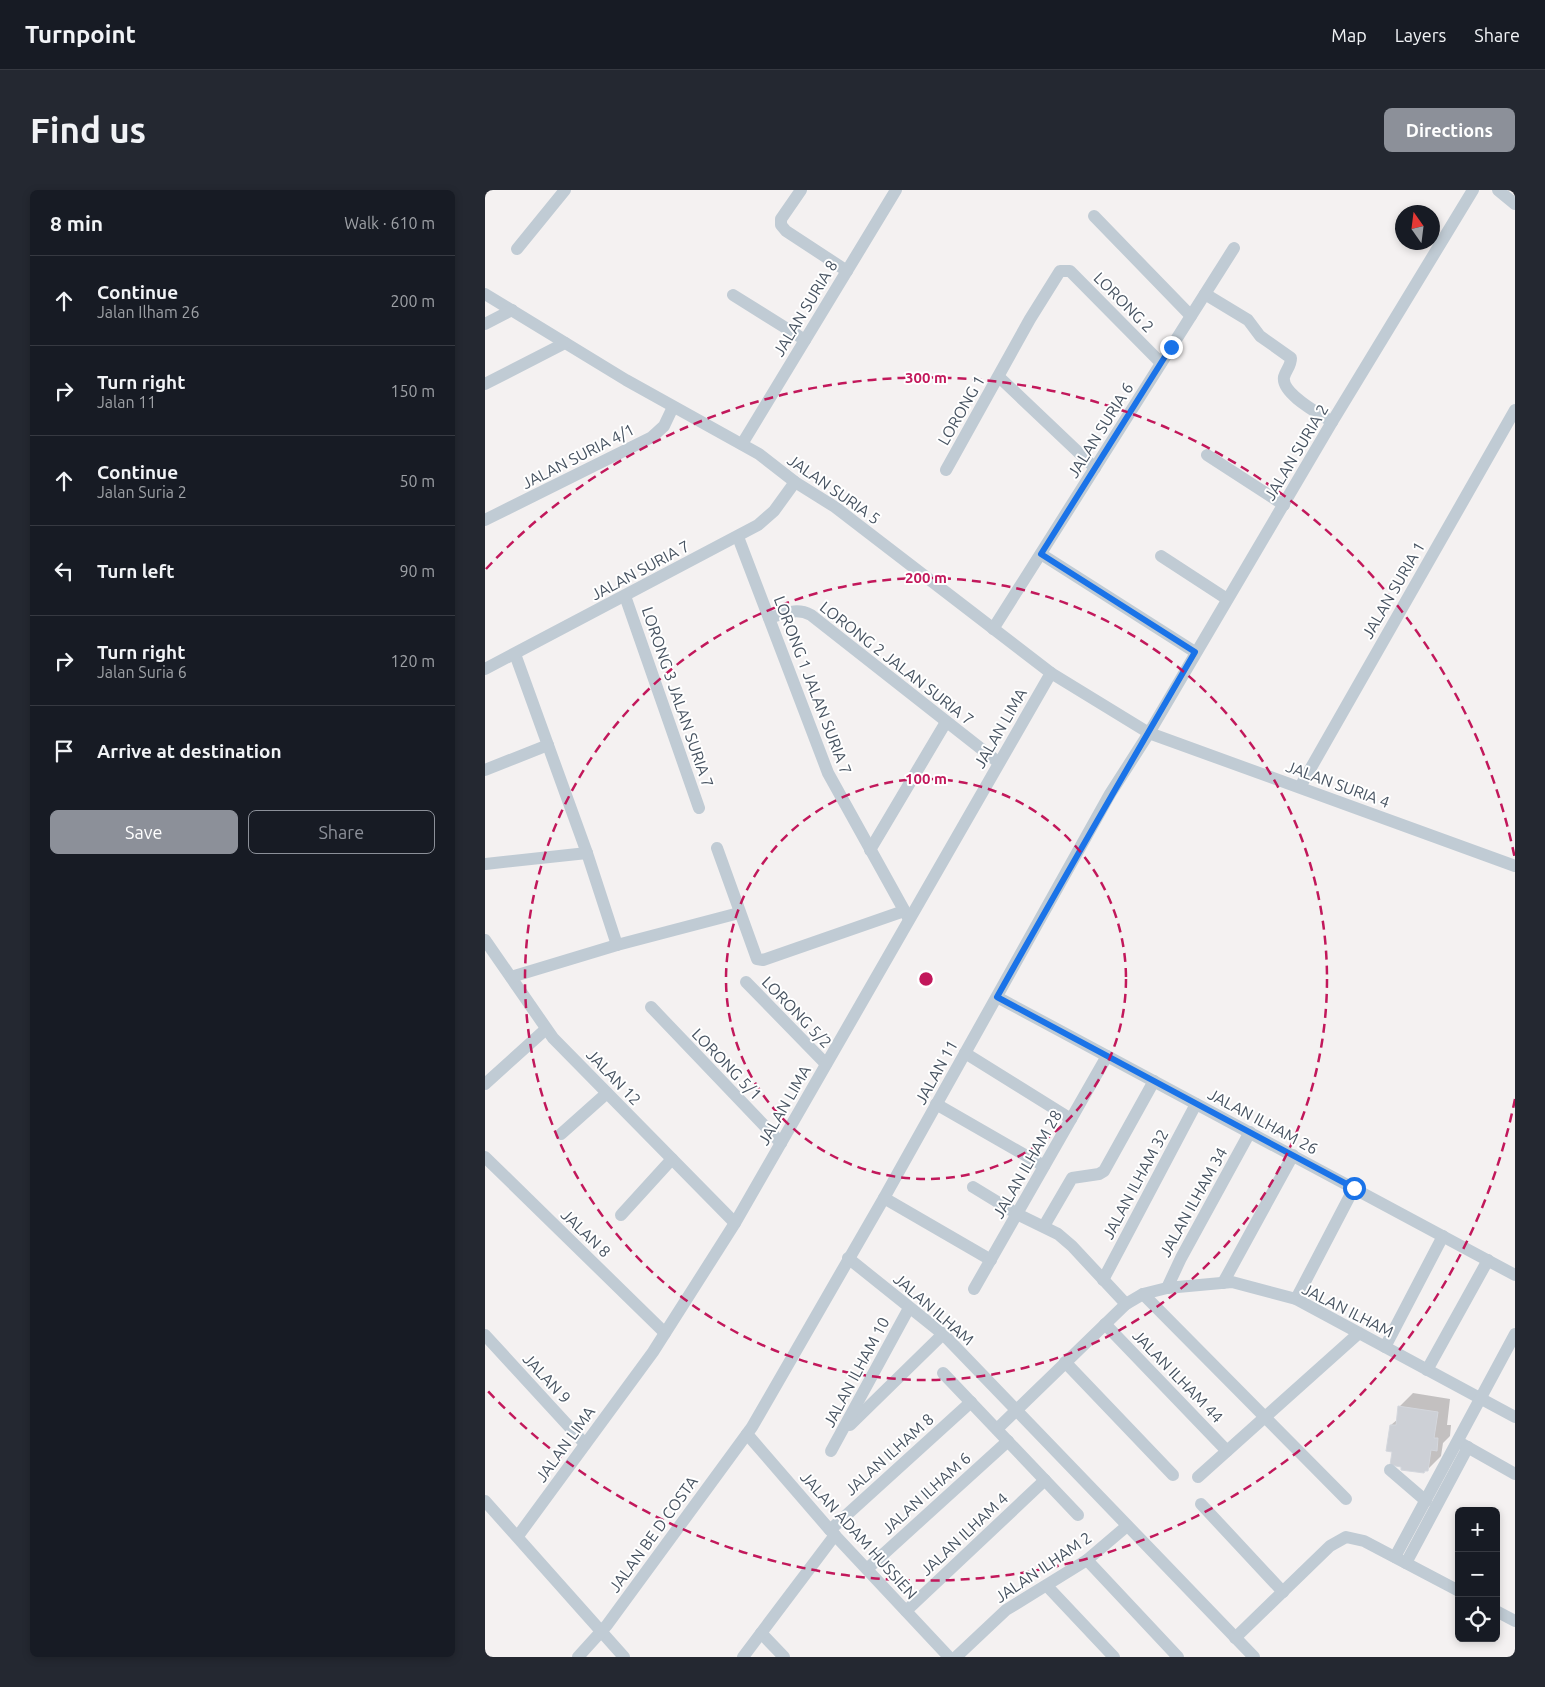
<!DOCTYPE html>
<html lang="en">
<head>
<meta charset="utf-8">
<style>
	body { margin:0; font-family:Ubuntu,sans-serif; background:#242831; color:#f1f3f6 }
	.controls { position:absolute; right:15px; bottom:15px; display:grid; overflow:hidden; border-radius:8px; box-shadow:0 2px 8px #0003 }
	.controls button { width:45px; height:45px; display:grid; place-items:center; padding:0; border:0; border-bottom:1px solid #363941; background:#171b24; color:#f1f3f6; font:25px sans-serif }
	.compass { position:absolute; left:910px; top:15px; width:45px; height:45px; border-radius:50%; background:#171b24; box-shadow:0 2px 8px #0003; rotate:346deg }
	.stop { position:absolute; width:15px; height:15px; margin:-11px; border:4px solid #1a73e8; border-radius:50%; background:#fff }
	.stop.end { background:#1a73e8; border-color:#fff; box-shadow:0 1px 5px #0008 }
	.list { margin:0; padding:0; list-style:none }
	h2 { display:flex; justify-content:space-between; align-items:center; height:65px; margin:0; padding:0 20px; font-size:21px }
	h2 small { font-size:16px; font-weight:400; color:#9ea1a6 }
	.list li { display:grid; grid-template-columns:32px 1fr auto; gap:15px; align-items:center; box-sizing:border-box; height:90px; padding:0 20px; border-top:1px solid #363941 }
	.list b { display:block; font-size:19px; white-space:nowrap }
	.list p { margin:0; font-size:16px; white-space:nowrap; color:#9ea1a6 }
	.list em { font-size:16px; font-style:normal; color:#9ea1a6 }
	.actions { display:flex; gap:10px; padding:15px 20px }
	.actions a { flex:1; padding:11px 0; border:1px solid #8c9099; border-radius:8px; text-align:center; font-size:18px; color:#8c9099 }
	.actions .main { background:#8c9099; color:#fff }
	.icon { flex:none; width:28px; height:28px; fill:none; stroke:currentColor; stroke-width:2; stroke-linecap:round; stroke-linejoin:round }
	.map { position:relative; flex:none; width:1030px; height:1467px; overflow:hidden; border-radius:8px }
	header { display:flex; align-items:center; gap:30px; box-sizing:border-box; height:70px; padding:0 25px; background:#171b24; border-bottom:1px solid #363941 }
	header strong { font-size:24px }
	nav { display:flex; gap:28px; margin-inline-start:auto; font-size:18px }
	.intro { display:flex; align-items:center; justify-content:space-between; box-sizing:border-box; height:120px; padding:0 30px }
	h1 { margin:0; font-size:35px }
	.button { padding:12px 22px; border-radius:8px; background:#8c9099; color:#fff; font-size:18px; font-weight:700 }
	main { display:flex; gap:30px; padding:0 30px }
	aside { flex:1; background:#171b24; border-radius:8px; box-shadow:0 2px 8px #0003 }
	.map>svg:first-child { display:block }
</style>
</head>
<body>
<header>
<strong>Turnpoint</strong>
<nav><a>Map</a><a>Layers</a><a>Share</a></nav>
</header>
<div class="intro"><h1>Find us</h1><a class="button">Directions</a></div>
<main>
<aside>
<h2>8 min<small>Walk · 610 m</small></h2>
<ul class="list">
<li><svg class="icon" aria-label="ahead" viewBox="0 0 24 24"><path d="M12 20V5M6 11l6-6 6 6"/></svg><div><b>Continue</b><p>Jalan Ilham 26</p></div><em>200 m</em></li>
<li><svg class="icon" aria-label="right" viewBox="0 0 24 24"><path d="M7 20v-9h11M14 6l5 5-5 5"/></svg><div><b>Turn right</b><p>Jalan 11</p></div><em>150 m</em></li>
<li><svg class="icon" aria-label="ahead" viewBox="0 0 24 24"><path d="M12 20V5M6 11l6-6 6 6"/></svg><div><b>Continue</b><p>Jalan Suria 2</p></div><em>50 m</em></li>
<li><svg class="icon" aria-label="left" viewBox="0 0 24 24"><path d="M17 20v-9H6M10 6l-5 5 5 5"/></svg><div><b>Turn left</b></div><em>90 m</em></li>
<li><svg class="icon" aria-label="right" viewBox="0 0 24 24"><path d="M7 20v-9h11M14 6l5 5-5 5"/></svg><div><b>Turn right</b><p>Jalan Suria 6</p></div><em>120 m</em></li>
<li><svg class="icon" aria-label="arrive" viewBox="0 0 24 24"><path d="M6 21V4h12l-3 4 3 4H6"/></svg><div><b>Arrive at destination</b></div></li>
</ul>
<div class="actions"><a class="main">Save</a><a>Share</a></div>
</aside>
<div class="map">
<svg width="1030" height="1467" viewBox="0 0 1030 1467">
	<rect width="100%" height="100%" fill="#f4f1f1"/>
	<path fill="#0003" d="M 928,1203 L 965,1209 L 962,1235 L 966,1235 L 965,1246 L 958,1253 L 956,1266 L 942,1280 L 909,1261 L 906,1235 L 913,1229 L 914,1217 Z"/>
	<path fill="#cdd0d6" stroke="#d4d7dd" d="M 913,1216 L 953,1222 L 949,1248 L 953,1248 L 952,1261 L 946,1260 L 943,1281 L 940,1281 L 939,1283 L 916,1280 L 916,1277 L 905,1275 L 907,1262 L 901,1261 L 905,1235 L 911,1235 Z"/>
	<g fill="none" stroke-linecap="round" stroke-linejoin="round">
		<g stroke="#c0cbd4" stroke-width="12">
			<path d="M 316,0 L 296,29 L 296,35 L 301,41 L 362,81"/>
			<path d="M 1013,0 L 1030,14"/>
			<path d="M 609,26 L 706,126"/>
			<path d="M 32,59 L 80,0"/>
			<path d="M 0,104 L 141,190 L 274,264 L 310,292 L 350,317 L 566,483 L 664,543 L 1030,676"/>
			<path d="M 720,104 L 763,130 L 775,146 L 806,168 C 806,176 801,180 799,187 C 796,204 835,224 847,232"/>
			<path d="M 248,105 L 320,150"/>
			<path d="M 0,134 L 27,120"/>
			<path d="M 514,187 L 610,278"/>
			<path d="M 0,194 L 80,153"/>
			<path d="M 257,254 L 411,0"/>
			<path d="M 722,265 L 799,315"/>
			<path d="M 461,280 L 545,129 L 575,81 L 585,81 L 676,173"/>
			<path d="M 0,330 L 167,247 L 179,236 L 188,217"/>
			<path d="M 253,347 L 343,583 L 424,729"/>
			<path d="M 556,364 L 710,462"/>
			<path d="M 676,366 L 742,409"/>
			<path d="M 140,406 L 214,618"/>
			<path d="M 284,428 C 299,424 311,417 326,425 L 513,572"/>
			<path d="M 508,439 L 749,58"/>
			<path d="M 30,464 L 102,663 L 132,755"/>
			<path d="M 0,479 L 273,335 L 289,321 L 310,292"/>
			<path d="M 0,580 L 63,555"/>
			<path d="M 815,597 L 1030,220"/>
			<path d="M 232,658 L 272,769 L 278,770 L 419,721"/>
			<path d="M 385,660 L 461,532"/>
			<path d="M 0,674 L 102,663"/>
			<path d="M 0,750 L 68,848 L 250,1033"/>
			<path d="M 26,787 L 132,755 L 254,723"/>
			<path d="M 261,792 L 341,874"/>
			<path d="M 512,807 L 1030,1085"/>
			<path d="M 166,817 L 296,953"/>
			<path d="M 480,863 L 586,929"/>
			<path d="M 0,894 L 61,839"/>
			<path d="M 451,914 L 559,976"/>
			<path d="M 76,944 L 122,903"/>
			<path d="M 0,967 L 180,1143"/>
			<path d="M 488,997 L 532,1024 L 573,1044 L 587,1056 L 641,1114"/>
			<path d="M 399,1008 L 506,1070"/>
			<path d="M 136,1025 L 187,969"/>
			<path d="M 559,1036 L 587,988 L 614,984 L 619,981 L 669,891"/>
			<path d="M 363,1068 L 458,1144 L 769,1467"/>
			<path d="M 618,1090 L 711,914"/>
			<path d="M 738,1093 L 808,965"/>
			<path d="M 682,1098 L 696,1068 L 765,942"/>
			<path d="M 489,1099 L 622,866"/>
			<path d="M 658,1104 L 861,1309"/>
			<path d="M 811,1109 L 869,998"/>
			<path d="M 620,1134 L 742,1261"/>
			<path d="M 0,1145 L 100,1254"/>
			<path d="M 900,1157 L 958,1046"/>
			<path d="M 580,1172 L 688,1285"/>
			<path d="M 942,1180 L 1003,1070"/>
			<path d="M 458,1183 L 593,1325"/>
			<path d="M 365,1235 L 458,1144"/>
			<path d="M 512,1239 L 641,1114 L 658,1104 L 682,1098 L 747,1092 L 811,1109 L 1030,1227"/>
			<path d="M 262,1244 L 345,1340 L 464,1467"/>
			<path d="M 977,1254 L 1030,1284"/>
			<path d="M 346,1261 L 424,1118"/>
			<path d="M 905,1280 L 941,1311"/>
			<path d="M 713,1287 L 874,1143"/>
			<path d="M 0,1311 L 139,1467"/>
			<path d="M 716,1314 L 798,1402"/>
			<path d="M 345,1340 L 486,1212"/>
			<path d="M 33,1346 L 168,1162 L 250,1033 L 566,483"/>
			<path d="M 910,1367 L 1030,1144"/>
			<path d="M 602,1370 L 693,1467"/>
			<path d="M 921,1373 L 983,1257"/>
			<path d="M 382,1379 L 523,1251"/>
			<path d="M 562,1396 L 629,1467"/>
			<path d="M 421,1421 L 560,1290"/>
			<path d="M 1011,1421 L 1030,1431"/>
			<path d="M 276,1443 L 299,1467"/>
			<path d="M 750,1448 L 845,1356 L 861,1347 L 879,1351 L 974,1401"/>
			<path d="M 93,1467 L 122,1435 L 267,1237 L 399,1008 L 625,604 L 664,543 L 847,232 L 988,0"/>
			<path d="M 258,1467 L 350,1345"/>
			<path d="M 471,1467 L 521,1420 L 602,1370 L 642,1336"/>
		</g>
	</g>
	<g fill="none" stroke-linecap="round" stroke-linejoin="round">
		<path stroke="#1a73e8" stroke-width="6" d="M 686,157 L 556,364 L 710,462 C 643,577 577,691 512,807 L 869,998"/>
	</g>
	<g fill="none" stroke="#c2185b" stroke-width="2.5" stroke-dasharray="9 6">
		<circle cx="441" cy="789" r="200"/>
		<circle cx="441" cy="789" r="401"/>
		<path d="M1030 909A601 601 0 0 1 1 1199M1 379A601 601 0 0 1 1030 669"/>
	</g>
	<g text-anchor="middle" stroke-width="4" stroke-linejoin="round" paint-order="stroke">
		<g font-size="16" fill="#475361" stroke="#fff">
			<text transform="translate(639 112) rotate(45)" y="6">LORONG 2</text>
			<text transform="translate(320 118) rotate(-59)" y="6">JALAN SURIA 8</text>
			<text transform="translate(476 220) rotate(-60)" y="6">LORONG 1</text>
			<text transform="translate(615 240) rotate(-58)" y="6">JALAN SURIA 6</text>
			<text transform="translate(811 262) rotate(-59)" y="6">JALAN SURIA 2</text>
			<text transform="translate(93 266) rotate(-27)" y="6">JALAN SURIA 4/1</text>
			<text transform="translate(349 299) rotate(35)" y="6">JALAN SURIA 5</text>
			<text transform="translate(155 380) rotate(-28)" y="6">JALAN SURIA 7</text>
			<text transform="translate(908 400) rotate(-60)" y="6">JALAN SURIA 1</text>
			<text transform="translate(412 473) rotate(38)" y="6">LORONG 2 JALAN SURIA 7</text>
			<text transform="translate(328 495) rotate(69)" y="6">LORONG 1 JALAN SURIA 7</text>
			<text transform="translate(193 507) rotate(71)" y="6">LORONG 3 JALAN SURIA 7</text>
			<text transform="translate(515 538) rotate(-60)" y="6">JALAN LIMA</text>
			<text transform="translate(853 594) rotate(20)" y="6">JALAN SURIA 4</text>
			<text transform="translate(312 822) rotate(46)" y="6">LORONG 5/2</text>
			<text transform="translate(242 874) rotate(46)" y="6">LORONG 5/1</text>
			<text transform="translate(451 882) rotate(-61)" y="6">JALAN 11</text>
			<text transform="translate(129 887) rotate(46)" y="6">JALAN 12</text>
			<text transform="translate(299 915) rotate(-60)" y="6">JALAN LIMA</text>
			<text transform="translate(778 931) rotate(28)" y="6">JALAN ILHAM 26</text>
			<text transform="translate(542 974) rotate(-60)" y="6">JALAN ILHAM 28</text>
			<text transform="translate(650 994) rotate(-62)" y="6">JALAN ILHAM 32</text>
			<text transform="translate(708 1012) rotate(-61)" y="6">JALAN ILHAM 34</text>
			<text transform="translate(101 1043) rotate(44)" y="6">JALAN 8</text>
			<text transform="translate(449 1119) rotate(41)" y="6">JALAN ILHAM</text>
			<text transform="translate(863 1120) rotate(27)" y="6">JALAN ILHAM</text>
			<text transform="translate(371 1182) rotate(-62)" y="6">JALAN ILHAM 10</text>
			<text transform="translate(693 1186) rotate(46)" y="6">JALAN ILHAM 44</text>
			<text transform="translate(62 1188) rotate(47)" y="6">JALAN 9</text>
			<text transform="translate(80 1254) rotate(-54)" y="6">JALAN LIMA</text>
			<text transform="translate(404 1264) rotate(-42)" y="6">JALAN ILHAM 8</text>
			<text transform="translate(441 1303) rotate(-42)" y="6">JALAN ILHAM 6</text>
			<text transform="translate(168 1344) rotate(-54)" y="6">JALAN BE D COSTA</text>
			<text transform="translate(479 1344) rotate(-43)" y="6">JALAN ILHAM 4</text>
			<text transform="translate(374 1345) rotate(48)" y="6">JALAN ADAM HUSSIEN</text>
			<text transform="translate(558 1377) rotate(-34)" y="6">JALAN ILHAM 2</text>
		</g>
	</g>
	<circle cx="441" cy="789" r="8" fill="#c2185b" stroke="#fff" stroke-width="2.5"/>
	<g font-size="15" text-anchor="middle" font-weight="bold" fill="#c2185b" stroke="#fff" stroke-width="4" stroke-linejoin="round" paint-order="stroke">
		<text x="441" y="193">300 m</text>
		<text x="441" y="393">200 m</text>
		<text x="441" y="594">100 m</text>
	</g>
</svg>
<div class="controls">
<button>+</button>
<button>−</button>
<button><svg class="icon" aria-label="locate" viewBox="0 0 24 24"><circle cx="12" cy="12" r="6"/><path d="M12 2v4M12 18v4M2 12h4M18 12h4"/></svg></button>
</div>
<svg class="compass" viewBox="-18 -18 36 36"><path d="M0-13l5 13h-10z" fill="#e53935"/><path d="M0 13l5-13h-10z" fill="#9ea1a6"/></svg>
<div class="stop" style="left:869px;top:998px"></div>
<div class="stop end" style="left:686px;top:157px"></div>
</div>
</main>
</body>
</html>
